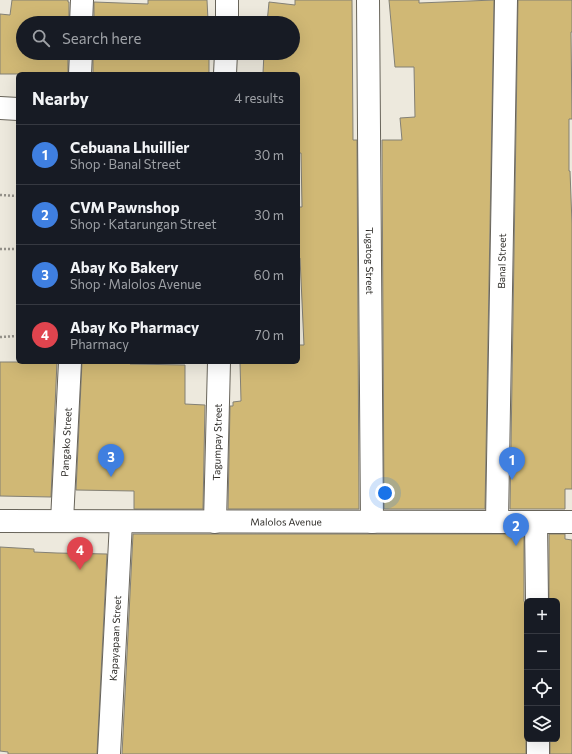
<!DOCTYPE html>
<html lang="en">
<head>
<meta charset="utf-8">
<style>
	body { margin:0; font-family:Commissioner,sans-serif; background:#20242c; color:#f1f3f6 }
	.controls { position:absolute; right:12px; bottom:12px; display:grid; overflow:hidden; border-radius:6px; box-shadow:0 4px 16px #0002 }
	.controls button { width:36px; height:36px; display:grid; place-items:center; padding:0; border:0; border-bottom:1px solid #363941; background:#171b24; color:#f1f3f6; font:20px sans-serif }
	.you { position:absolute; left:385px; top:493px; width:14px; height:14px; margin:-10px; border:3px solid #fff; border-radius:50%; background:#1a73e8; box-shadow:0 0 0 6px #1a73e833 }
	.badge { display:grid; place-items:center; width:26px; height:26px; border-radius:50%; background:#d93025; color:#fff; font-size:13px; font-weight:700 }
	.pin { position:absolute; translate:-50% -33px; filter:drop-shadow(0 1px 2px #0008) }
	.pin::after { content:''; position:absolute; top:21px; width:14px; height:12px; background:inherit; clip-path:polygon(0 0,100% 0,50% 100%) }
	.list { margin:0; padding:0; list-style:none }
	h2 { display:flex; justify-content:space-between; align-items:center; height:52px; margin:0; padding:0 16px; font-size:17px }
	h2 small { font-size:13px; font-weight:400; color:#9ea1a6 }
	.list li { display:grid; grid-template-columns:26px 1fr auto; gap:12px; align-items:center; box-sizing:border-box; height:60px; padding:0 16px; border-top:1px solid #363941 }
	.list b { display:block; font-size:15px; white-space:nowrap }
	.list p { margin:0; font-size:13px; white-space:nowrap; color:#9ea1a6 }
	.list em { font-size:13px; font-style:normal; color:#9ea1a6 }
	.icon { flex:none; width:22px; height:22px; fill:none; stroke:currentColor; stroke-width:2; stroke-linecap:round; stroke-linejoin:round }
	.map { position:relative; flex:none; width:572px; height:754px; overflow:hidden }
	.search { position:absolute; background:#171b24; box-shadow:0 4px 16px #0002; left:16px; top:16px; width:284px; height:44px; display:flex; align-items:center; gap:10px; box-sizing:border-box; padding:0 14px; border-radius:22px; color:#9ea1a6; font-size:15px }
	.panel { position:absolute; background:#171b24; box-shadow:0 4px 16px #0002; left:16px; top:72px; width:284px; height:292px; border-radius:6px }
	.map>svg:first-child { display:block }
</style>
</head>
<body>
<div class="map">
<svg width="572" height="754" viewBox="0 0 572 754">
	<rect width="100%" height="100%" fill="#ede9dd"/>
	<g fill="#d0b875" stroke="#838075">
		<path d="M 12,0 L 68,0 L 68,2 L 69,2 L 69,23 L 23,23 L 23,53 L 68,53 L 68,74 L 0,74 L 0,14 L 10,15 Z"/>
		<path d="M 148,0 L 207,0 L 208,20 L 210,20 L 210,23 L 94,23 L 94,2 L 148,4 Z"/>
		<path d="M 295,0 L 352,0 L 353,140 L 357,140 L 359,509 L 228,509 L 230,406 L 233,406 L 233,402 L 241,401 L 240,362 L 298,362 L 298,345 L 304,345 L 300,258 L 298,258 L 298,207 L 302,207 L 301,153 L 298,153 L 298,73 L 263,73 L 264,53 L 293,53 L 293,23 L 267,23 L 269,2 L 295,5 Z"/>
		<path d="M 389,0 L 419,0 L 419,3 L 494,0 L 485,509 L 384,509 L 382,140 L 402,140 L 400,118 L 415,117 L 414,67 L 395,67 Z"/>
		<path d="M 518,0 L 572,0 L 572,32 L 571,32 L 572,119 L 569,119 L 569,171 L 570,171 L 572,224 L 572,489 L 565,489 L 565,509 L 510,509 Z"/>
		<rect x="93" y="53" width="116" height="21"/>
		<path d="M 0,362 L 57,362 L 51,497 L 0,496 Z"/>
		<path d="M 82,362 L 130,362 L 130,364 L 185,365 L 185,404 L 205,405 L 203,509 L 134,509 L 134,491 L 76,490 Z"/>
		<path d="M 133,534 L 524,534 L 524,601 L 527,608 L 527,733 L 526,739 L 526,754 L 122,754 Z"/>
		<path d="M 549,534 L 565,534 L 565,539 L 572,540 L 572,754 L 550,754 L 550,739 L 557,739 L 557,601 L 549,601 Z"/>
		<path d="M 0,547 L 34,549 L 34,552 L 57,553 L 107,554 L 97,754 L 8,754 L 8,752 L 0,751 Z"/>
	</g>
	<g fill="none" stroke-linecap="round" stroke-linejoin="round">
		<defs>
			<g id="street">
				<path id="s1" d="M 368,0 L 372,522"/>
				<path d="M 81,23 L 82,0"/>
				<path d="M 227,23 L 227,0"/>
				<path d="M 80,74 L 81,53"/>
				<path d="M 225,74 L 226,53"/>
				<path d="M 0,108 L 18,109"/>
				<path id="s2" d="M 62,521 L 70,362"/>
				<path id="s3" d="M 497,521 L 506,0"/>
				<path id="s4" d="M 215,522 L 219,362"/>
				<path d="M 536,522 L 537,601"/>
				<path d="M 538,739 L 538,754"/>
				<path id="s5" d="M 109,754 L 121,522"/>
			</g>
			<g id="secondary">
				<path id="s6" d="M 0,521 L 572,522"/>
			</g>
		</defs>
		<use href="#street" stroke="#68645a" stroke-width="24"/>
		<use href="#secondary" stroke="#68645a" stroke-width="24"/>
		<g stroke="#939088" stroke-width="2.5" stroke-dasharray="2 2" stroke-linecap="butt">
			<path d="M 0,195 L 18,196"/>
			<path d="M 0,249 L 18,249"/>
			<path d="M 0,337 L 18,336"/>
		</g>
		<use href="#street" stroke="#fff" stroke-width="22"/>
		<use href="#secondary" stroke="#fff" stroke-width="22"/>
	</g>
	<g text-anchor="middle" stroke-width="3" stroke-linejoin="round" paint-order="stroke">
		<g font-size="10" fill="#2e2c28" stroke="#fff">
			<text dy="4" stroke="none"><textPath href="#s1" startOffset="261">Tugatog Street</textPath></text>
			<text dy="4" stroke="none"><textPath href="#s3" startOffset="260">Banal Street</textPath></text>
			<text dy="4" stroke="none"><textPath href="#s2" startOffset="79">Pangako Street</textPath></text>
			<text dy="4" stroke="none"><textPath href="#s4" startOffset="80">Tagumpay Street</textPath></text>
			<text dy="4" stroke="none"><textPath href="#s6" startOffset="286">Malolos Avenue</textPath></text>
			<text dy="4" stroke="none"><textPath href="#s5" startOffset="116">Kapayapaan Street</textPath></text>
		</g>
	</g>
</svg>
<div class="controls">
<button>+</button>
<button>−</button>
<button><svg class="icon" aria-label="locate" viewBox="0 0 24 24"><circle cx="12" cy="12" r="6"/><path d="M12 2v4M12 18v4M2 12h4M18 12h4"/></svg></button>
<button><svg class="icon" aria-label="layers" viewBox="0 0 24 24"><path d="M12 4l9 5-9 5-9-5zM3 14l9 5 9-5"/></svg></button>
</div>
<div class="you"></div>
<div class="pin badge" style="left:512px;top:480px;background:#3f7fe0">1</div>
<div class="pin badge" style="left:516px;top:546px;background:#3f7fe0">2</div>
<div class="pin badge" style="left:111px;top:477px;background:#3f7fe0">3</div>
<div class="pin badge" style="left:80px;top:570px;background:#e0444e">4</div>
<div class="search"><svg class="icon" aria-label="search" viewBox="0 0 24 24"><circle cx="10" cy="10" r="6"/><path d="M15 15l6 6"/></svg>Search here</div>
<section class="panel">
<h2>Nearby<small>4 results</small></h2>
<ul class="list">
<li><span class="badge" style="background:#3f7fe0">1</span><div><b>Cebuana Lhuillier</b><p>Shop · Banal Street</p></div><em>30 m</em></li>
<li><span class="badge" style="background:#3f7fe0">2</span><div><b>CVM Pawnshop</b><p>Shop · Katarungan Street</p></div><em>30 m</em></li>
<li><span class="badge" style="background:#3f7fe0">3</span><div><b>Abay Ko Bakery</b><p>Shop · Malolos Avenue</p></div><em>60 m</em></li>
<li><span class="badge" style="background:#e0444e">4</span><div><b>Abay Ko Pharmacy</b><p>Pharmacy</p></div><em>70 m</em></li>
</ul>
</section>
</div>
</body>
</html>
